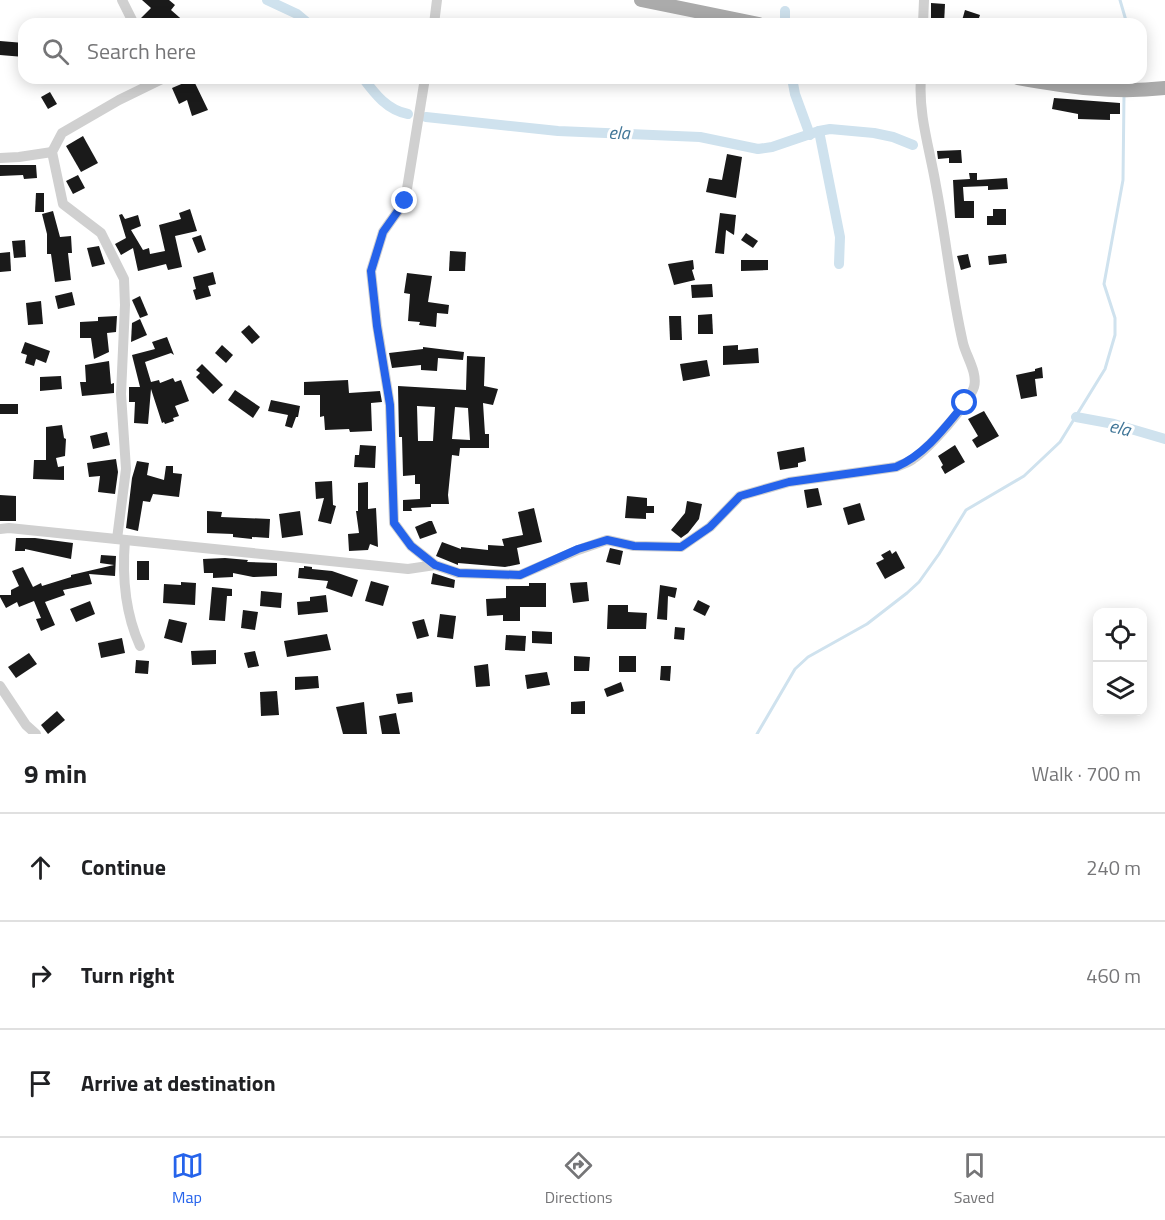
<!DOCTYPE html>
<html lang="en">
<head>
<meta charset="utf-8">
<style>
	body { margin:0; font-family:"Titillium Web",sans-serif; background:#f6f6f6; color:#202124 }
	.controls { position:absolute; right:18px; bottom:18px; display:grid; overflow:hidden; border-radius:12px; box-shadow:0 3px 15px #0003 }
	.controls button { width:54px; height:54px; display:grid; place-items:center; padding:0; border:0; border-bottom:2px solid #e0e0e0; background:#fff; color:#202124; font:30px sans-serif }
	.stop { position:absolute; width:18px; height:18px; margin:-14px; border:4px solid #2563eb; border-radius:50%; background:#fff }
	.stop.end { background:#2563eb; border-color:#fff; box-shadow:0 2px 6px #0008 }
	.list { margin:0; padding:0; list-style:none }
	h2 { display:flex; justify-content:space-between; align-items:center; height:78px; margin:0; padding:0 24px; font-size:26px }
	h2 small { font-size:20px; font-weight:400; color:#757577 }
	.list li { display:grid; grid-template-columns:39px 1fr auto; gap:18px; align-items:center; box-sizing:border-box; height:108px; padding:0 24px; border-top:2px solid #e0e0e0 }
	.list b { display:block; font-size:22px; white-space:nowrap }
	.list em { font-size:20px; font-style:normal; color:#757577 }
	.icon { flex:none; width:33px; height:33px; fill:none; stroke:currentColor; stroke-width:2; stroke-linecap:round; stroke-linejoin:round }
	.map { position:relative; flex:none; width:1165px; height:734px; overflow:hidden }
	.search { position:absolute; background:#fff; box-shadow:0 3px 15px #0003; left:18px; right:18px; top:18px; height:66px; display:flex; align-items:center; gap:15px; box-sizing:border-box; padding:0 21px; border-radius:18px; color:#757577; font-size:22px }
	.sheet { height:402px; background:#fff }
	nav { display:flex; justify-content:space-around; align-items:center; box-sizing:border-box; height:84px; border-top:2px solid #e0e0e0; background:#fff; font-size:16px; color:#757577 }
	nav a { display:grid; justify-items:center; gap:3px }
	nav .on { color:#2563eb }
	.map>svg:first-child { display:block }
</style>
</head>
<body>
<div class="map">
<svg width="1165" height="734" viewBox="0 0 1165 734">
	<rect width="100%" height="100%" fill="#fff"/>
	<g fill="none" stroke-linecap="round" stroke-linejoin="round">
		<g stroke="#cfe2ee" stroke-width="3">
			<path d="M 1120,0 L 1127,24"/>
			<path d="M 757,734 L 795,669 L 808,657 L 867,624 L 907,593 L 919,582 L 939,554 L 966,510 L 1024,476 L 1060,442 L 1105,369 L 1115,335 L 1115,318 L 1104,284 L 1123,180 L 1124,95"/>
		</g>
		<g stroke="#cfe2ee" stroke-width="10">
			<path d="M 267,0 L 297,14 L 309,24"/>
			<path d="M 785,11 L 785,24"/>
			<path d="M 363,78 C 375,94 387,110 408,114"/>
			<path d="M 792,78 L 795,94 L 810,135"/>
			<path d="M 426,117 L 558,131 L 700,137 L 758,149 L 772,147 L 819,131 L 830,129 L 874,133 L 893,137 L 913,145"/>
			<path d="M 819,131 L 840,237 L 839,264"/>
			<path d="M 1076,417 L 1114,424 L 1165,439"/>
		</g>
	</g>
	<g fill="#1a1a1a" fill-rule="evenodd">
		<path d="M 142,0 L 169,0 L 175,5 L 171,10 L 187,24 L 142,24 L 140,19 L 151,8 Z"/>
		<path d="M 931,3 L 945,4 L 944,24 L 931,24 Z"/>
		<path d="M 965,10 L 980,15 L 977,24 L 961,24 Z"/>
		<path d="M 0,41 L 24,43 L 24,57 L 0,55 Z"/>
		<path d="M 193,79 L 208,110 L 192,116 L 187,100 L 179,104 L 172,88 Z"/>
		<path d="M 50,92 L 57,104 L 48,109 L 41,97 Z"/>
		<path d="M 1054,98 L 1120,103 L 1120,114 L 1110,114 L 1110,120 L 1078,119 L 1078,114 L 1052,109 Z"/>
		<path d="M 83,136 L 98,163 L 81,172 L 66,146 Z"/>
		<path d="M 961,150 L 962,163 L 949,163 L 949,158 L 938,159 L 937,151 Z"/>
		<path d="M 727,154 L 742,157 L 736,198 L 706,192 L 709,178 L 722,180 Z"/>
		<path d="M 0,165 L 36,165 L 37,178 L 24,179 L 23,175 L 0,176 Z"/>
		<path d="M 969,173 L 977,173 L 977,180 L 1007,178 L 1008,189 L 988,190 L 988,186 L 963,187 L 964,201 L 974,201 L 974,218 L 955,218 L 953,180 L 970,179 Z"/>
		<path d="M 78,175 L 85,188 L 73,194 L 66,181 Z"/>
		<path d="M 36,193 L 44,193 L 44,212 L 35,212 Z"/>
		<path d="M 190,209 L 197,231 L 175,236 L 182,267 L 168,270 L 166,264 L 138,271 L 133,248 L 121,255 L 115,244 L 126,238 L 119,215 L 122,214 L 125,219 L 138,215 L 141,226 L 131,230 L 143,250 L 149,248 L 150,254 L 165,251 L 159,225 L 181,219 L 179,213 Z"/>
		<path d="M 993,209 L 1006,209 L 1006,225 L 987,225 L 987,216 L 993,216 Z"/>
		<path d="M 53,211 L 60,237 L 71,236 L 72,253 L 68,253 L 71,280 L 55,282 L 51,254 L 47,254 L 47,234 L 42,214 Z"/>
		<path d="M 720,213 L 736,215 L 734,235 L 726,230 L 724,254 L 715,253 Z"/>
		<path d="M 746,233 L 758,241 L 753,248 L 741,240 Z"/>
		<path d="M 201,235 L 206,250 L 198,253 L 192,238 Z"/>
		<path d="M 25,240 L 26,257 L 14,258 L 12,241 Z"/>
		<path d="M 99,246 L 105,264 L 92,267 L 87,248 Z"/>
		<path d="M 450,251 L 466,252 L 465,271 L 449,271 Z"/>
		<path d="M 10,252 L 11,271 L 0,272 L 0,253 Z"/>
		<path d="M 968,254 L 971,267 L 961,270 L 957,256 Z"/>
		<path d="M 1006,254 L 1007,263 L 989,265 L 988,256 Z"/>
		<path d="M 693,260 L 694,269 L 692,270 L 695,280 L 674,285 L 668,264 Z"/>
		<path d="M 741,260 L 768,260 L 768,270 L 741,271 Z"/>
		<path d="M 213,272 L 216,284 L 208,286 L 211,296 L 196,300 L 193,290 L 196,289 L 193,277 Z"/>
		<path d="M 407,273 L 432,276 L 428,302 L 449,305 L 448,314 L 437,313 L 436,327 L 419,325 L 420,322 L 408,321 L 410,294 L 404,293 Z"/>
		<path d="M 712,284 L 713,297 L 692,298 L 691,285 Z"/>
		<path d="M 72,292 L 75,305 L 58,309 L 55,296 Z"/>
		<path d="M 140,296 L 148,315 L 140,318 L 132,300 Z"/>
		<path d="M 41,301 L 43,324 L 28,325 L 26,303 Z"/>
		<path d="M 712,314 L 713,334 L 698,334 L 698,315 Z"/>
		<path d="M 117,316 L 116,332 L 107,333 L 109,352 L 94,359 L 91,338 L 80,338 L 80,322 L 98,321 L 98,317 Z"/>
		<path d="M 669,316 L 681,316 L 682,340 L 670,340 Z"/>
		<path d="M 140,319 L 147,335 L 131,342 L 132,323 Z"/>
		<path d="M 249,325 L 260,337 L 252,344 L 241,332 Z"/>
		<path d="M 167,337 L 174,355 L 171,353 L 145,362 L 151,382 L 159,380 L 160,383 L 173,378 L 175,382 L 181,380 L 189,401 L 175,406 L 179,416 L 173,418 L 174,421 L 165,424 L 164,422 L 162,423 L 151,389 L 148,424 L 134,423 L 135,402 L 129,402 L 129,387 L 140,387 L 132,355 L 155,349 L 152,342 Z"/>
		<path d="M 25,342 L 50,351 L 46,363 L 36,359 L 34,366 L 25,363 L 27,355 L 21,353 Z"/>
		<path d="M 222,345 L 233,355 L 226,363 L 215,353 Z"/>
		<path d="M 738,345 L 738,350 L 758,348 L 759,363 L 723,365 L 723,346 Z"/>
		<path d="M 423,347 L 464,352 L 463,360 L 438,358 L 437,371 L 421,370 L 421,365 L 392,368 L 389,353 L 423,349 Z"/>
		<path d="M 467,356 L 485,357 L 484,386 L 498,389 L 493,405 L 483,403 L 485,434 L 489,434 L 489,448 L 460,448 L 459,456 L 452,455 L 448,495 L 449,504 L 431,504 L 431,507 L 411,508 L 412,511 L 403,511 L 403,500 L 420,499 L 420,484 L 415,484 L 415,475 L 403,476 L 402,437 L 399,437 L 398,386 L 466,390 ZM 417,406 L 435,407 L 433,441 L 418,441 ZM 455,407 L 468,408 L 470,440 L 452,439 Z"/>
		<path d="M 707,360 L 710,376 L 683,381 L 680,364 Z"/>
		<path d="M 109,361 L 111,384 L 114,383 L 114,393 L 82,396 L 80,382 L 86,382 L 85,365 Z"/>
		<path d="M 202,364 L 223,385 L 213,394 L 196,377 L 200,373 L 196,370 Z"/>
		<path d="M 1042,367 L 1043,378 L 1035,379 L 1037,396 L 1021,399 L 1016,375 L 1035,371 L 1035,369 Z"/>
		<path d="M 61,376 L 62,389 L 40,391 L 40,377 Z"/>
		<path d="M 348,380 L 349,393 L 380,391 L 382,402 L 371,403 L 372,431 L 350,432 L 349,429 L 325,430 L 324,416 L 320,417 L 320,395 L 304,395 L 304,382 Z"/>
		<path d="M 235,390 L 260,407 L 253,418 L 228,400 Z"/>
		<path d="M 271,400 L 300,406 L 298,417 L 296,417 L 292,428 L 285,426 L 288,415 L 268,411 Z"/>
		<rect x="0" y="404" width="18" height="10"/>
		<path d="M 984,411 L 999,436 L 977,448 L 972,440 L 978,436 L 968,419 Z"/>
		<path d="M 62,425 L 64,438 L 66,439 L 65,456 L 56,458 L 58,467 L 64,466 L 64,480 L 33,479 L 34,460 L 46,460 L 46,427 Z"/>
		<path d="M 107,432 L 110,445 L 93,449 L 90,436 Z"/>
		<path d="M 360,445 L 376,446 L 375,468 L 354,467 L 355,455 L 359,455 Z"/>
		<path d="M 955,445 L 965,462 L 945,474 L 941,467 L 943,465 L 938,456 Z"/>
		<path d="M 804,447 L 806,461 L 798,463 L 798,467 L 780,470 L 777,452 Z"/>
		<path d="M 116,459 L 118,472 L 115,494 L 98,492 L 100,476 L 89,477 L 87,463 Z"/>
		<path d="M 137,461 L 149,463 L 147,475 L 164,480 L 166,466 L 173,466 L 173,473 L 182,474 L 179,497 L 153,494 L 150,502 L 143,501 L 138,531 L 126,528 L 132,478 Z"/>
		<path d="M 332,481 L 333,505 L 336,506 L 331,524 L 318,521 L 324,498 L 316,499 L 315,482 Z"/>
		<path d="M 368,482 L 368,509 L 376,508 L 378,547 L 370,544 L 368,550 L 349,551 L 348,534 L 359,533 L 356,511 L 358,511 L 358,483 Z"/>
		<path d="M 818,488 L 822,505 L 807,508 L 804,490 Z"/>
		<path d="M 0,495 L 16,496 L 16,521 L 0,521 Z"/>
		<path d="M 627,496 L 647,498 L 647,506 L 654,506 L 654,513 L 646,513 L 646,519 L 625,518 Z"/>
		<path d="M 687,501 L 702,504 L 699,519 L 688,533 L 681,538 L 671,530 L 685,513 Z"/>
		<path d="M 860,503 L 865,520 L 848,525 L 843,508 Z"/>
		<path d="M 534,508 L 542,542 L 517,548 L 520,564 L 505,567 L 458,563 L 458,565 L 436,556 L 442,542 L 461,549 L 461,547 L 488,550 L 488,545 L 504,546 L 502,539 L 523,535 L 518,512 Z"/>
		<path d="M 207,511 L 222,512 L 221,517 L 270,519 L 269,538 L 252,537 L 252,539 L 233,537 L 233,534 L 207,533 Z"/>
		<path d="M 300,511 L 303,535 L 282,538 L 279,514 Z"/>
		<path d="M 429,521 L 432,521 L 437,533 L 420,539 L 415,527 Z"/>
		<path d="M 16,538 L 35,538 L 73,543 L 71,559 L 25,549 L 25,551 L 15,551 Z"/>
		<path d="M 610,548 L 623,551 L 620,565 L 606,562 Z"/>
		<path d="M 890,550 L 892,554 L 896,551 L 905,568 L 885,579 L 876,563 L 884,559 L 881,555 Z"/>
		<path d="M 101,555 L 116,556 L 115,576 L 89,574 L 92,584 L 63,590 L 65,595 L 45,602 L 55,625 L 41,631 L 36,619 L 41,618 L 34,601 L 19,607 L 17,602 L 6,608 L 0,597 L 0,595 L 11,595 L 11,590 L 19,586 L 12,571 L 23,567 L 33,587 L 41,583 L 42,586 L 71,577 L 71,575 L 114,565 L 100,563 Z"/>
		<path d="M 225,558 L 248,560 L 247,562 L 277,563 L 277,576 L 253,577 L 233,573 L 233,577 L 213,578 L 213,573 L 204,573 L 203,559 Z"/>
		<rect x="137" y="561" width="12" height="19"/>
		<path d="M 304,566 L 312,567 L 312,569 L 332,571 L 358,580 L 352,597 L 326,588 L 328,581 L 298,578 L 299,568 L 304,568 Z"/>
		<path d="M 433,573 L 455,580 L 454,588 L 431,584 Z"/>
		<path d="M 371,581 L 389,586 L 383,606 L 365,601 Z"/>
		<path d="M 181,582 L 196,583 L 195,605 L 163,603 L 164,584 L 181,585 Z"/>
		<path d="M 587,582 L 589,601 L 573,603 L 570,583 Z"/>
		<path d="M 529,583 L 546,583 L 546,607 L 520,607 L 520,621 L 503,621 L 503,615 L 487,616 L 486,599 L 506,598 L 506,586 L 529,586 Z"/>
		<path d="M 660,585 L 677,588 L 675,598 L 668,596 L 667,620 L 657,619 Z"/>
		<path d="M 212,587 L 232,589 L 232,596 L 227,596 L 225,621 L 209,620 Z"/>
		<path d="M 261,591 L 282,593 L 281,608 L 260,606 Z"/>
		<path d="M 326,595 L 328,612 L 298,615 L 297,602 L 310,601 L 310,597 Z"/>
		<path d="M 698,600 L 710,606 L 705,616 L 693,610 Z"/>
		<path d="M 90,601 L 95,614 L 76,622 L 70,609 Z"/>
		<path d="M 608,605 L 628,605 L 628,612 L 647,613 L 646,629 L 607,629 Z"/>
		<path d="M 243,610 L 258,612 L 255,630 L 241,628 Z"/>
		<path d="M 440,614 L 456,616 L 453,639 L 437,637 Z"/>
		<path d="M 169,619 L 187,623 L 182,643 L 164,638 Z"/>
		<path d="M 424,619 L 429,636 L 417,639 L 412,622 Z"/>
		<path d="M 675,627 L 685,628 L 684,640 L 674,639 Z"/>
		<path d="M 532,631 L 552,632 L 552,644 L 532,643 Z"/>
		<path d="M 327,634 L 331,650 L 287,657 L 284,641 Z"/>
		<path d="M 506,635 L 526,636 L 525,651 L 505,650 Z"/>
		<path d="M 122,638 L 125,653 L 101,658 L 98,643 Z"/>
		<path d="M 216,650 L 216,664 L 192,665 L 191,651 Z"/>
		<path d="M 255,651 L 259,666 L 248,668 L 244,653 Z"/>
		<path d="M 29,653 L 37,664 L 16,678 L 8,667 Z"/>
		<path d="M 574,656 L 590,657 L 589,671 L 574,671 Z"/>
		<rect x="619" y="656" width="17" height="16"/>
		<path d="M 136,660 L 149,661 L 148,674 L 135,673 Z"/>
		<path d="M 488,664 L 490,686 L 476,687 L 474,666 Z"/>
		<path d="M 661,666 L 671,666 L 670,681 L 660,680 Z"/>
		<path d="M 547,672 L 550,685 L 527,689 L 525,675 Z"/>
		<path d="M 318,676 L 319,688 L 295,690 L 295,677 Z"/>
		<path d="M 621,682 L 624,691 L 607,697 L 604,689 Z"/>
		<path d="M 277,691 L 279,715 L 261,716 L 260,692 Z"/>
		<path d="M 412,692 L 413,702 L 398,704 L 396,694 Z"/>
		<path d="M 585,701 L 585,714 L 571,714 L 571,702 Z"/>
		<path d="M 364,702 L 367,734 L 343,734 L 336,707 Z"/>
		<path d="M 57,711 L 65,720 L 48,734 L 41,725 Z"/>
		<path d="M 396,713 L 400,734 L 382,734 L 379,716 Z"/>
	</g>
	<g fill="none" stroke-linecap="round" stroke-linejoin="round">
		<g stroke="#d0d0d0" stroke-width="10">
			<path d="M 122,0 L 134,24"/>
			<path d="M 434,24 L 437,0"/>
			<path d="M 923,24 L 924,0"/>
			<path d="M 425,78 L 405,201 L 383,232 L 371,271 L 377,325 L 390,405 L 394,523 L 411,546 L 435,565 L 458,573 L 520,575 L 578,550 L 607,540 L 634,546 L 681,547 L 710,527 L 740,496 L 789,482 L 896,467 C 902,464 908,463 913,459 C 929,448 968,405 974,387 C 978,373 966,356 963,343 C 951,291 946,238 936,186 C 930,150 918,114 921,78"/>
			<path d="M 0,158 L 19,157 L 52,152"/>
			<path d="M 0,529 L 9,528 L 408,569 L 435,565"/>
			<path d="M 117,539 L 126,469 L 121,394 L 125,305 L 124,279 L 101,233 L 63,204 L 52,152 L 62,133 L 119,100 L 164,78"/>
			<path d="M 125,540 C 122,576 125,613 140,646"/>
			<path d="M 0,686 L 26,725 L 36,734"/>
		</g>
		<g stroke="#ababab" stroke-width="14">
			<path d="M 641,0 L 759,24"/>
			<path d="M 1018,78 C 1068,87 1114,94 1165,88"/>
		</g>
	</g>
	<g fill="none" stroke-linecap="round" stroke-linejoin="round">
		<path stroke="#2563eb" stroke-width="8" d="M 405,201 L 383,232 L 371,271 L 377,326 L 390,405 L 394,523 L 411,546 L 435,565 L 459,573 L 520,575 L 578,549 L 607,540 L 634,546 L 681,547 L 710,527 L 740,496 L 789,482 L 896,467 C 926,454 945,427 965,403"/>
	</g>
	<g text-anchor="middle" stroke-width="6" stroke-linejoin="round" paint-order="stroke">
		<g font-size="18" font-style="italic" fill="#3f7597" stroke="#fff">
			<text transform="translate(619 133) rotate(2)" y="6">ela</text>
			<text transform="translate(1120 428) rotate(14)" y="6">ela</text>
		</g>
	</g>
</svg>
<div class="controls">
<button><svg class="icon" aria-label="locate" viewBox="0 0 24 24"><circle cx="12" cy="12" r="6"/><path d="M12 2v4M12 18v4M2 12h4M18 12h4"/></svg></button>
<button><svg class="icon" aria-label="layers" viewBox="0 0 24 24"><path d="M12 4l9 5-9 5-9-5zM3 14l9 5 9-5"/></svg></button>
</div>
<div class="stop" style="left:965px;top:403px"></div>
<div class="stop end" style="left:405px;top:201px"></div>
<div class="search"><svg class="icon" aria-label="search" viewBox="0 0 24 24"><circle cx="10" cy="10" r="6"/><path d="M15 15l6 6"/></svg>Search here</div>
</div>
<section class="sheet">
<h2>9 min<small>Walk · 700 m</small></h2>
<ul class="list">
<li><svg class="icon" aria-label="ahead" viewBox="0 0 24 24"><path d="M12 20V5M6 11l6-6 6 6"/></svg><div><b>Continue</b></div><em>240 m</em></li>
<li><svg class="icon" aria-label="right" viewBox="0 0 24 24"><path d="M7 20v-9h11M14 6l5 5-5 5"/></svg><div><b>Turn right</b></div><em>460 m</em></li>
<li><svg class="icon" aria-label="arrive" viewBox="0 0 24 24"><path d="M6 21V4h12l-3 4 3 4H6"/></svg><div><b>Arrive at destination</b></div></li>
</ul>
</section>
<nav>
<a class="on"><svg class="icon" aria-label="map" viewBox="0 0 24 24"><path d="M3 6l6-2 6 2 6-2v14l-6 2-6-2-6 2zM9 4v14M15 6v14"/></svg>Map</a>
<a><svg class="icon" aria-label="directions" viewBox="0 0 24 24"><path d="M12 3l9 9-9 9-9-9zM9 14v-3h6M13 9l2 2-2 2"/></svg>Directions</a>
<a><svg class="icon" aria-label="saved" viewBox="0 0 24 24"><path d="M7 4h10v16l-5-4-5 4z"/></svg>Saved</a>
</nav>
</body>
</html>
